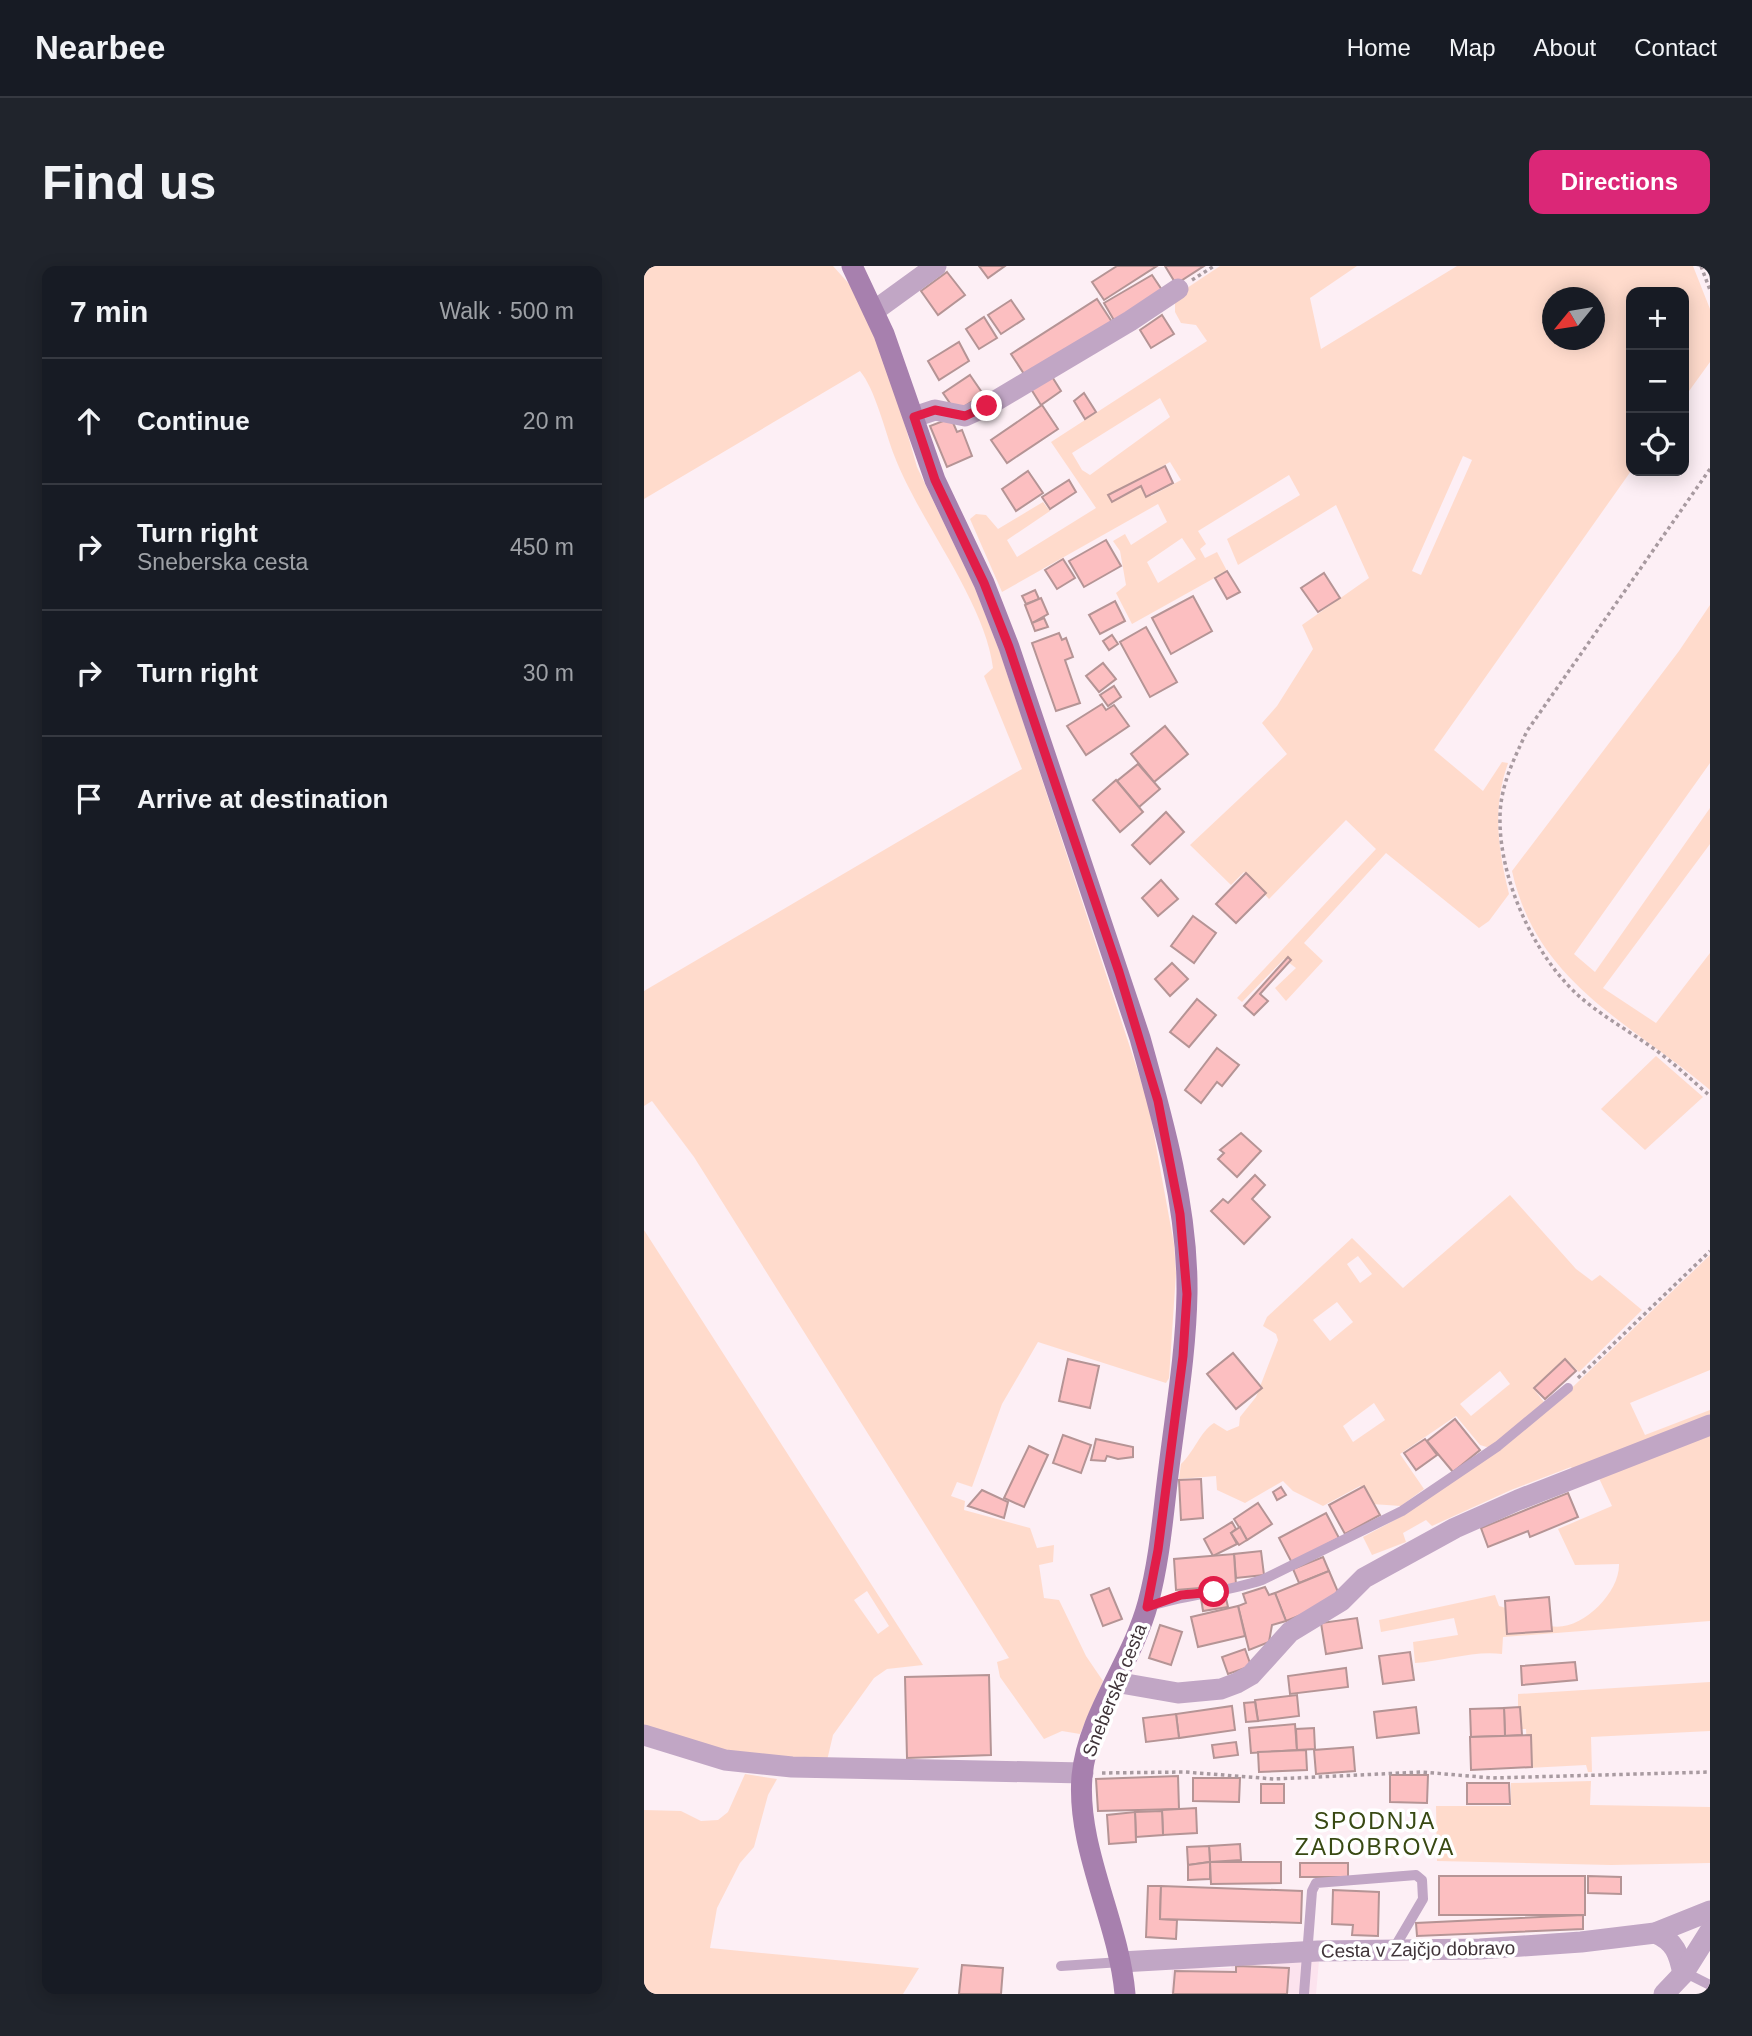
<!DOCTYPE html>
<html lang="en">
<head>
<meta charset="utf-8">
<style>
	body { margin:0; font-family:Helvetica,sans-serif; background:#20242c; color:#f1f3f6 }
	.controls { position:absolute; right:21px; top:21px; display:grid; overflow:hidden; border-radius:14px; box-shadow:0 4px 18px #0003 }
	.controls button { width:63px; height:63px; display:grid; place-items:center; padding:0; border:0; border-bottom:2px solid #363941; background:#171b24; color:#f1f3f6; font:35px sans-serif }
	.compass { position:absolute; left:898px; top:21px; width:63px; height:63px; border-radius:50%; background:#171b24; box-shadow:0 4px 18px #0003; rotate:240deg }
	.stop { position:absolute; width:21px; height:21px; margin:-16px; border:5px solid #e11d48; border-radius:50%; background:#fff }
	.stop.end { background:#e11d48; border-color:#fff; box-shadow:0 2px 7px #0008 }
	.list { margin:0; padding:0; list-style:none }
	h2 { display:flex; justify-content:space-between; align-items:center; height:91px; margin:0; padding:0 28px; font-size:30px }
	h2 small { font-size:23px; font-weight:400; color:#9ea1a6 }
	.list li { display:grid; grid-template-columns:46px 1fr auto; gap:21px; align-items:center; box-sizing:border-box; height:126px; padding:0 28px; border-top:2px solid #363941 }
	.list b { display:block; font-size:26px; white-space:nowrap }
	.list p { margin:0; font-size:23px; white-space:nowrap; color:#9ea1a6 }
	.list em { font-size:23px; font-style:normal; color:#9ea1a6 }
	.icon { flex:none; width:38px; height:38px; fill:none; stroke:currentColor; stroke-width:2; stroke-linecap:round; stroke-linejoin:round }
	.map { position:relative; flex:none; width:1066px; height:1728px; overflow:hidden; border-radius:14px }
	header { display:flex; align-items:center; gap:42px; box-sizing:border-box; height:98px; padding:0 35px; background:#171b24; border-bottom:2px solid #363941 }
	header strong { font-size:33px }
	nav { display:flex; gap:38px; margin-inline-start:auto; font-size:24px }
	.intro { display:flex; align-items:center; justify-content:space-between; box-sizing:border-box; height:168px; padding:0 42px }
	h1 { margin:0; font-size:49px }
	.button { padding:18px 32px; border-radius:14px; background:#db2777; color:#fff; font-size:24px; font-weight:700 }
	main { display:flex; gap:42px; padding:0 42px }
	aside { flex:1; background:#171b24; border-radius:14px; box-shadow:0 4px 18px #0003 }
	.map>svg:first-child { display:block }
</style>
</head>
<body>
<header>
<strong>Nearbee</strong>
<nav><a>Home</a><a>Map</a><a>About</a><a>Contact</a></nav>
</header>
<div class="intro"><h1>Find us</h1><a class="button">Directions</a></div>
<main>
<aside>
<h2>7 min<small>Walk · 500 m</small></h2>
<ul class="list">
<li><svg class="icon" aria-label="ahead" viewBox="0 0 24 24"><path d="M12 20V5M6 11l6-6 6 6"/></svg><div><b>Continue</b></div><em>20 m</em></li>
<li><svg class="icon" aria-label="right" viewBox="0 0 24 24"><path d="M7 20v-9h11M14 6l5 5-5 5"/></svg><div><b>Turn right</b><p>Sneberska cesta</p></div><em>450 m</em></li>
<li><svg class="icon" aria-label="right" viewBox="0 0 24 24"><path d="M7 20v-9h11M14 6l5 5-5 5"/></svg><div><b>Turn right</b></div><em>30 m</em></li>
<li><svg class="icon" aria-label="arrive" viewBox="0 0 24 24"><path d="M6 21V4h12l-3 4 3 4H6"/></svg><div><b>Arrive at destination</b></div></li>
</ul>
</aside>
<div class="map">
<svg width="1066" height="1728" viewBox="0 0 1066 1728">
	<rect width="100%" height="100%" fill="#fdeff5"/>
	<path fill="#fce3ee" d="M 675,1695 L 672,1728 L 527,1728 L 528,1702 L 587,1702 L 589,1696 Z"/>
	<g fill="#ffdbcc" fill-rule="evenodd">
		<path d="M 0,0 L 189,0 L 207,20 L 241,90 L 273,201 L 330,320 L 357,389 L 504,836 L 530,978 L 532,1007 L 525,1112 L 522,1117 L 394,1076 L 358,1138 L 328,1221 L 313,1216 L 307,1230 L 321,1235 L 320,1244 L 386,1262 L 393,1282 L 410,1279 L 409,1296 L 395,1299 L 400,1332 L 415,1334 L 442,1390 L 459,1415 L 436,1468 L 418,1465 L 400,1473 L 356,1411 L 353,1396 L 365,1392 L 50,891 L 8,835 L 0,840 L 0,725 L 378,503 L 340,410 L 349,402 C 341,335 275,255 250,189 C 241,165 231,123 216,105 L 0,233 Z"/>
		<path d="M 576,0 L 713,0 L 666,32 L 677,83 L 813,0 L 1049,0 L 1066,43 L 1066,96 L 1040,132 L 1040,26 L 987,26 L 987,205 L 790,484 L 839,525 L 858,496 L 864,497 C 848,543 854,582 865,628 L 845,655 L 835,662 L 742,587 L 660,677 L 679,695 L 642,735 L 631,722 L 652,702 L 640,693 L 598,736 L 593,732 L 732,583 L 702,554 L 625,633 L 600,606 L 587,619 L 546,579 L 643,488 L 618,457 L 633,440 L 669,383 L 658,359 L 725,312 L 692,239 L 594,299 L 583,273 L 656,229 L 645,209 L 554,265 L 562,278 L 556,283 L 561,292 L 573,286 L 583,305 L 488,358 L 472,327 L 482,319 L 476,285 L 469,275 L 481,268 L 487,279 L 523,256 L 514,238 L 358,326 L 326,253 L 332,248 L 342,249 L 354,263 L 399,236 L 406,245 L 363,274 L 373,291 L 452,242 L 407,176 L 563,75 L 552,59 L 537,57 L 531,46 L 531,30 ZM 908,32 L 950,32 L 950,74 L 908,74 ZM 516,132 L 526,151 L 446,209 L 438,204 L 428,187 ZM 819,190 L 828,194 L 777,309 L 768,305 ZM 526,196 L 537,214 L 507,230 L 497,212 ZM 538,272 L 552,293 L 514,317 L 503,296 Z"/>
		<path d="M 1066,339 L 1066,497 L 930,688 L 951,706 L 1066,542 L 1066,578 L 959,722 L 1012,757 L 1066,687 L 1066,824 C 986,756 893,718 868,605 L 1035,385 Z"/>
		<path d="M 1012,790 L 1059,831 L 1001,884 L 957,843 Z"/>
		<path d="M 866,929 L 932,1003 L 948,1015 L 956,1009 L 998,1044 L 935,1106 L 921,1092 L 889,1122 L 900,1136 L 846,1182 L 836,1179 L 812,1150 L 756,1188 L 780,1223 L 757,1240 L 728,1238 L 716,1220 L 679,1240 L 649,1225 L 639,1215 L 601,1237 L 573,1224 L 572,1210 L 535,1213 L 537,1198 C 550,1186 556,1166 570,1157 L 583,1165 L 595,1160 L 596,1151 L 612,1131 L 634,1074 L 632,1068 L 619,1060 L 623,1051 L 708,972 L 759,1022 ZM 714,990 L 728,1008 L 716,1017 L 703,998 ZM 693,1036 L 709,1056 L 686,1075 L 669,1054 ZM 856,1105 L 866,1118 L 827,1150 L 816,1138 ZM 730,1137 L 741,1154 L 709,1176 L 699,1160 Z"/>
		<path d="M 0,964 L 279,1399 L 243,1403 L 230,1412 L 189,1469 L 181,1503 L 0,1473 ZM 223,1325 L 245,1360 L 234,1368 L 210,1334 Z"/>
		<path d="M 1066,989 L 1066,1104 L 986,1137 L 1001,1169 L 1066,1144 L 1066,1154 L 931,1207 L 927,1201 L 867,1224 L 788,1260 L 782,1254 L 759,1267 L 762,1276 L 728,1289 L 719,1271 L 762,1248 L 909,1140 Z"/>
		<path d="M 1066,1163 L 1066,1355 L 859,1371 L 858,1388 C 832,1384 799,1395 771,1397 L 769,1376 L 814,1369 L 810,1352 L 737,1366 L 735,1354 L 851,1329 L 855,1340 C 873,1344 888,1356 906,1360 C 935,1367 976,1328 975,1298 L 931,1299 L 914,1263 L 968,1240 L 953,1208 Z"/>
		<path d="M 1066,1416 L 1066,1465 L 947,1471 L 948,1506 L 944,1506 L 942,1499 L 884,1502 L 882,1463 L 874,1463 L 874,1428 Z"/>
		<path d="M 101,1508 L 133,1513 L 124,1529 L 110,1581 L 96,1597 L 73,1642 L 66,1682 L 275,1702 L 259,1728 L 0,1728 L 0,1544 L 37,1545 L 57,1555 L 74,1554 L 84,1546 Z"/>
		<path d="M 947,1515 L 946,1539 L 1066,1541 L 1066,1597 L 967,1599 L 793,1595 L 792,1540 L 867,1540 L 867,1517 Z"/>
	</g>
	<g fill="#fcbfc1" stroke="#b59495" stroke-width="2">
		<path d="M 335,0 L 361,0 L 344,12 Z"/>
		<path d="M 473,0 L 513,0 L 460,34 L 448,16 Z"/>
		<path d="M 521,0 L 560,0 L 532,18 Z"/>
		<path d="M 303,6 L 321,29 L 294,49 L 277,25 Z"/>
		<path d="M 508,9 L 520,27 L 471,56 L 460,37 Z"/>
		<path d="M 453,33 L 468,56 L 382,111 L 367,88 Z"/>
		<path d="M 367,34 L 380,53 L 357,68 L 344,49 Z"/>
		<path d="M 518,49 L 530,68 L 507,82 L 496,64 Z"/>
		<path d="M 340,51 L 353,72 L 335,83 L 322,63 Z"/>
		<path d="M 315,76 L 325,95 L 295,114 L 284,95 Z"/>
		<path d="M 326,109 L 339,128 L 312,146 L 299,127 Z"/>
		<path d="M 407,109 L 417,125 L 397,139 L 387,123 Z"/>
		<path d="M 440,127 L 452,146 L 441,153 L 430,135 Z"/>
		<path d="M 398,139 L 414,163 L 363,197 L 347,174 Z"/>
		<path d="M 307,152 L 313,166 L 318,164 L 328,190 L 303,201 L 286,160 Z"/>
		<path d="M 521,200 L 529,217 L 502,231 L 497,220 L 468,236 L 464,229 Z"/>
		<path d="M 384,205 L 399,227 L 372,245 L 358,223 Z"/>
		<path d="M 425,214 L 432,226 L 406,243 L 398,231 Z"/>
		<path d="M 462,274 L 477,300 L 440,321 L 425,295 Z"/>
		<path d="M 419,293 L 431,312 L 413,323 L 401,304 Z"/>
		<path d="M 583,305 L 596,326 L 583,333 L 571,312 Z"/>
		<path d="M 680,307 L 696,332 L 674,346 L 657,322 Z"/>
		<path d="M 391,324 L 395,333 L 382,338 L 378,330 Z"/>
		<path d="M 549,330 L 568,365 L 527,388 L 508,352 Z"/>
		<path d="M 397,332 L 404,348 L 388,357 L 381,339 Z"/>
		<path d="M 471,335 L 481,355 L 456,368 L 445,349 Z"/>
		<path d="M 400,352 L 404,361 L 391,365 L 388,357 Z"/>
		<path d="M 502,361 L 533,416 L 506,431 L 476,376 Z"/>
		<path d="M 415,367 L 418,374 L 422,372 L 429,391 L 421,394 L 436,437 L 412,445 L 388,377 Z"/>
		<path d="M 468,369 L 474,378 L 465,384 L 459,375 Z"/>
		<path d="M 459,397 L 472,413 L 455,426 L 442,410 Z"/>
		<path d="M 470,420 L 477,431 L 464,440 L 456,429 Z"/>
		<path d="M 458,438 L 462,444 L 470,439 L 485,460 L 442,489 L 423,460 Z"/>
		<path d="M 521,460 L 544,488 L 510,516 L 487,488 Z"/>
		<path d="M 494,498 L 516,523 L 495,541 L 473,515 Z"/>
		<path d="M 472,514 L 499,546 L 476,566 L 449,534 Z"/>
		<path d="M 522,546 L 540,566 L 506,598 L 488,579 Z"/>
		<path d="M 602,607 L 622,627 L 592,657 L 572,638 Z"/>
		<path d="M 517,614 L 534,633 L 514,650 L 498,632 Z"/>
		<path d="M 549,650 L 572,667 L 550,697 L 527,680 Z"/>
		<path d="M 644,691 L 647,694 L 616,728 L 624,735 L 610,749 L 600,740 Z"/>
		<path d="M 528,697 L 544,713 L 526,730 L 511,713 Z"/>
		<path d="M 553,733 L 572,749 L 545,781 L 526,766 Z"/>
		<path d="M 573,782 L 595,799 L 578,820 L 573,816 L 557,837 L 541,824 Z"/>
		<path d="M 597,867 L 617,885 L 593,911 L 574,893 L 580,887 L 576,884 Z"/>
		<path d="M 611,909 L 621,919 L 608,933 L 626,951 L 600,978 L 567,945 L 579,933 L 584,937 Z"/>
		<path d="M 589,1087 L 618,1122 L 592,1143 L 563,1108 Z"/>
		<path d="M 424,1093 L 455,1100 L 446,1142 L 415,1135 Z"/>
		<path d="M 921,1093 L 932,1105 L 901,1133 L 890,1122 Z"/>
		<path d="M 811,1153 L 836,1184 L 809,1206 L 783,1175 Z"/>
		<path d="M 419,1169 L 447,1179 L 437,1207 L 409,1197 Z"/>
		<path d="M 452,1173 L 489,1181 L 489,1191 L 474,1193 L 463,1190 L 461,1195 L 447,1194 Z"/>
		<path d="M 781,1173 L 793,1189 L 772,1204 L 760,1187 Z"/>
		<path d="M 385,1180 L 404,1189 L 380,1241 L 360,1232 Z"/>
		<path d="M 557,1213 L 559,1252 L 537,1254 L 535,1214 Z"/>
		<path d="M 720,1220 L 736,1249 L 701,1268 L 685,1239 Z"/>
		<path d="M 637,1221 L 642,1229 L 633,1234 L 629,1226 Z"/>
		<path d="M 338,1224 L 364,1236 L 360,1252 L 324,1240 Z"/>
		<path d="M 924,1227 L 934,1251 L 886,1271 L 884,1265 L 844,1281 L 837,1262 Z"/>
		<path d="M 614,1237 L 628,1258 L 603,1274 L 590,1253 Z"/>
		<path d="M 682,1247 L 695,1272 L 648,1297 L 635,1272 Z"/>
		<path d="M 588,1256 L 592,1263 L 587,1267 L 593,1278 L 569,1290 L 560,1273 Z"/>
		<path d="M 596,1261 L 603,1274 L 595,1279 L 587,1267 Z"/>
		<path d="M 617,1285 L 620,1309 L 592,1312 L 590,1288 Z"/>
		<path d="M 590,1288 L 592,1319 L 532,1324 L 530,1293 Z"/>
		<path d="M 679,1291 L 685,1305 L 655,1317 L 649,1303 Z"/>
		<path d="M 685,1305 L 697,1333 L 642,1355 L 631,1327 Z"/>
		<path d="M 621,1321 L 625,1329 L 631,1327 L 642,1355 L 628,1359 L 625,1376 L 605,1384 L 594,1340 L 602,1337 L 599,1328 Z"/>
		<path d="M 465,1322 L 478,1353 L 459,1360 L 447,1329 Z"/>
		<path d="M 581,1328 L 584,1341 L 559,1345 L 557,1332 Z"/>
		<path d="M 905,1331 L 908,1365 L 863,1368 L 861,1335 Z"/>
		<path d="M 594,1340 L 601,1370 L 554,1381 L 547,1351 Z"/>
		<path d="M 713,1352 L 718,1382 L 682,1388 L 677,1357 Z"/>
		<path d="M 516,1359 L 538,1366 L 527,1399 L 505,1392 Z"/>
		<path d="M 601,1383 L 607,1400 L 584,1408 L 578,1391 Z"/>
		<path d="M 766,1386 L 770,1414 L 739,1418 L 735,1390 Z"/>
		<path d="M 931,1396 L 933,1414 L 878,1419 L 877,1400 Z"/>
		<path d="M 702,1402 L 704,1421 L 646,1428 L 644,1410 Z"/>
		<path d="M 345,1409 L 347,1489 L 263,1492 L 261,1411 Z"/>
		<path d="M 653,1429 L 655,1450 L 614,1455 L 611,1434 Z"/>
		<path d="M 611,1436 L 614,1455 L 602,1456 L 600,1437 Z"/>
		<path d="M 588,1440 L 591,1464 L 535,1472 L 532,1448 Z"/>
		<path d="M 772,1441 L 775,1467 L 733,1472 L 730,1446 Z"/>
		<path d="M 876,1441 L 878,1469 L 861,1470 L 860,1442 Z"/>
		<path d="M 860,1442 L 861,1470 L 827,1471 L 826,1443 Z"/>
		<path d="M 532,1448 L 535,1472 L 502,1476 L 499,1452 Z"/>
		<path d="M 651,1458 L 653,1484 L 607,1487 L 605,1462 Z"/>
		<path d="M 670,1462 L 671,1483 L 653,1484 L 652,1463 Z"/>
		<path d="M 887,1469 L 888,1501 L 827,1504 L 826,1471 Z"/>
		<path d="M 592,1476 L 594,1489 L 570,1492 L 568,1479 Z"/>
		<path d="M 709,1481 L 711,1505 L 672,1508 L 670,1484 Z"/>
		<path d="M 662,1484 L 663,1504 L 615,1506 L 614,1486 Z"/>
		<path d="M 746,1509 L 784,1509 L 783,1537 L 746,1536 Z"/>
		<path d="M 534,1510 L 535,1543 L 454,1545 L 452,1513 Z"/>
		<path d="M 549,1512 L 596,1512 L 595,1536 L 549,1535 Z"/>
		<path d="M 823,1517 L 865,1517 L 866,1538 L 823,1538 Z"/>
		<rect x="617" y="1518" width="23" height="19"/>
		<path d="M 552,1542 L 553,1567 L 519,1569 L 518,1544 Z"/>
		<path d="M 518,1545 L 519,1569 L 492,1571 L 491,1546 Z"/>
		<path d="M 491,1546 L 492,1576 L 465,1578 L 463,1549 Z"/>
		<path d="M 596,1578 L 597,1594 L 566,1596 L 565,1580 Z"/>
		<path d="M 565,1580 L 566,1596 L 544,1599 L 543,1581 Z"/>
		<path d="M 566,1596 L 637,1596 L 637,1617 L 567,1618 Z"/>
		<path d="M 566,1596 L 566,1613 L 544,1614 L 544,1599 Z"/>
		<rect x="656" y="1597" width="48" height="14"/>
		<rect x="795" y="1610" width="146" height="39"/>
		<path d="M 944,1610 L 977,1611 L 977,1628 L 944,1627 Z"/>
		<path d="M 504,1620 L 517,1620 L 516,1653 L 533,1654 L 532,1673 L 502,1671 Z"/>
		<path d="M 517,1620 L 658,1625 L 657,1657 L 516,1653 Z"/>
		<path d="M 689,1624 L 735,1626 L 734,1670 L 708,1669 L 709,1659 L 688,1658 Z"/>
		<path d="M 939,1649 L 939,1663 L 773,1670 L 772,1657 Z"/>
		<path d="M 318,1699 L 359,1702 L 357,1728 L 315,1728 Z"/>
		<path d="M 592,1700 L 645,1702 L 643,1728 L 529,1728 L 531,1705 L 592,1706 Z"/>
	</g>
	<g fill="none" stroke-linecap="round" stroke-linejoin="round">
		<g stroke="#a89aa0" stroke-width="3.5" stroke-dasharray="3.5 3.5" stroke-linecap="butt">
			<path d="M 1057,0 L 1066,24"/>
			<path d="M 548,14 L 570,0"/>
			<path d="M 1066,203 L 883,465 C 870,493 856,520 856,552 C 855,615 893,697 942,736 C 966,755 993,770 1017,788 C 1034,801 1050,816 1066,830"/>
			<path d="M 934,1112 L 1066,985"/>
			<path d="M 458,1507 L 541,1506 L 630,1513 L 778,1506 L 848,1512 L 1066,1506"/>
		</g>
		<g stroke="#c1a6c5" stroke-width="10">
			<path d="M 503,1341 C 541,1328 580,1327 618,1314 L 758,1245 L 854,1180 L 924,1122"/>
			<path d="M 417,1700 L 477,1696"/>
			<path d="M 1040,1706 L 1066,1719"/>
			<path d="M 660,1728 L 668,1625 L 672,1617 L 772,1609 L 778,1614 L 779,1633 L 749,1684"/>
		</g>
		<g stroke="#c1a6c5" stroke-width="21">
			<path d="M 230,45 L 292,0"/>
			<path d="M 270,151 L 291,144 L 321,150 L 343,140 L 486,55 L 534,23"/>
			<path d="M 471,1416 L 534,1427 L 577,1423 L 593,1417 L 607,1409 L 646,1366 L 697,1335 L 720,1312 L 811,1262 L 874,1234 L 1066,1159"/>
			<path d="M 0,1469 L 81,1494 L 148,1501 L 439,1507"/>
			<path d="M 1011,1667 C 1031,1675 1035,1688 1039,1708"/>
			<path d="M 477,1696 L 674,1685 L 836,1683 L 937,1676 L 1011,1667 L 1066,1645"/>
			<path d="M 1020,1728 L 1039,1708 L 1066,1665"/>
		</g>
		<path stroke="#a780ae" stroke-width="21" d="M 208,0 L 240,68 L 291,214 L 340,317 L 365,381 L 496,772 C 519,854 544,942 543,1027 C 542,1086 532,1144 525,1201 C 519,1247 516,1293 504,1337 C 488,1397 444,1448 438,1510 C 432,1582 475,1656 481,1728"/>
	</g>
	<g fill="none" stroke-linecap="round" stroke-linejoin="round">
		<path stroke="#e11d48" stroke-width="9" d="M 343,140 L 321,150 L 291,144 L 270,151 L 291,214 L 340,317 L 365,381 L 475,706 L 514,835 L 536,948 L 543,1028 L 539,1090 L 514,1284 L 503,1341 L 537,1329 L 570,1326"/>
	</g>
	<g text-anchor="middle" stroke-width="7" stroke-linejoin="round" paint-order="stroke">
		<g font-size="19" fill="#403439" stroke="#fff">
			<text transform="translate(470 1424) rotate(-68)" y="7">Sneberska cesta</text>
			<text transform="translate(774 1683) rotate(-1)" y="7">Cesta v Zajčjo dobravo</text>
		</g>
		<g font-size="23" letter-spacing="2" fill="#384913" stroke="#fff">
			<text x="731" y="1563">SPODNJA<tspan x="731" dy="26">ZADOBROVA</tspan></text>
		</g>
	</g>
</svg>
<div class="controls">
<button>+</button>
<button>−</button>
<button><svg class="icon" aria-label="locate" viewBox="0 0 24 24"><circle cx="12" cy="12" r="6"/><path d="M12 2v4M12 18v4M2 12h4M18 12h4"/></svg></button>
</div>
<svg class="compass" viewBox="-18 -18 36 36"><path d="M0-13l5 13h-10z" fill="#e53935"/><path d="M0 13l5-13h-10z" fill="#9ea1a6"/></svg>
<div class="stop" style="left:570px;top:1326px"></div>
<div class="stop end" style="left:343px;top:140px"></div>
</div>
</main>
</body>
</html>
